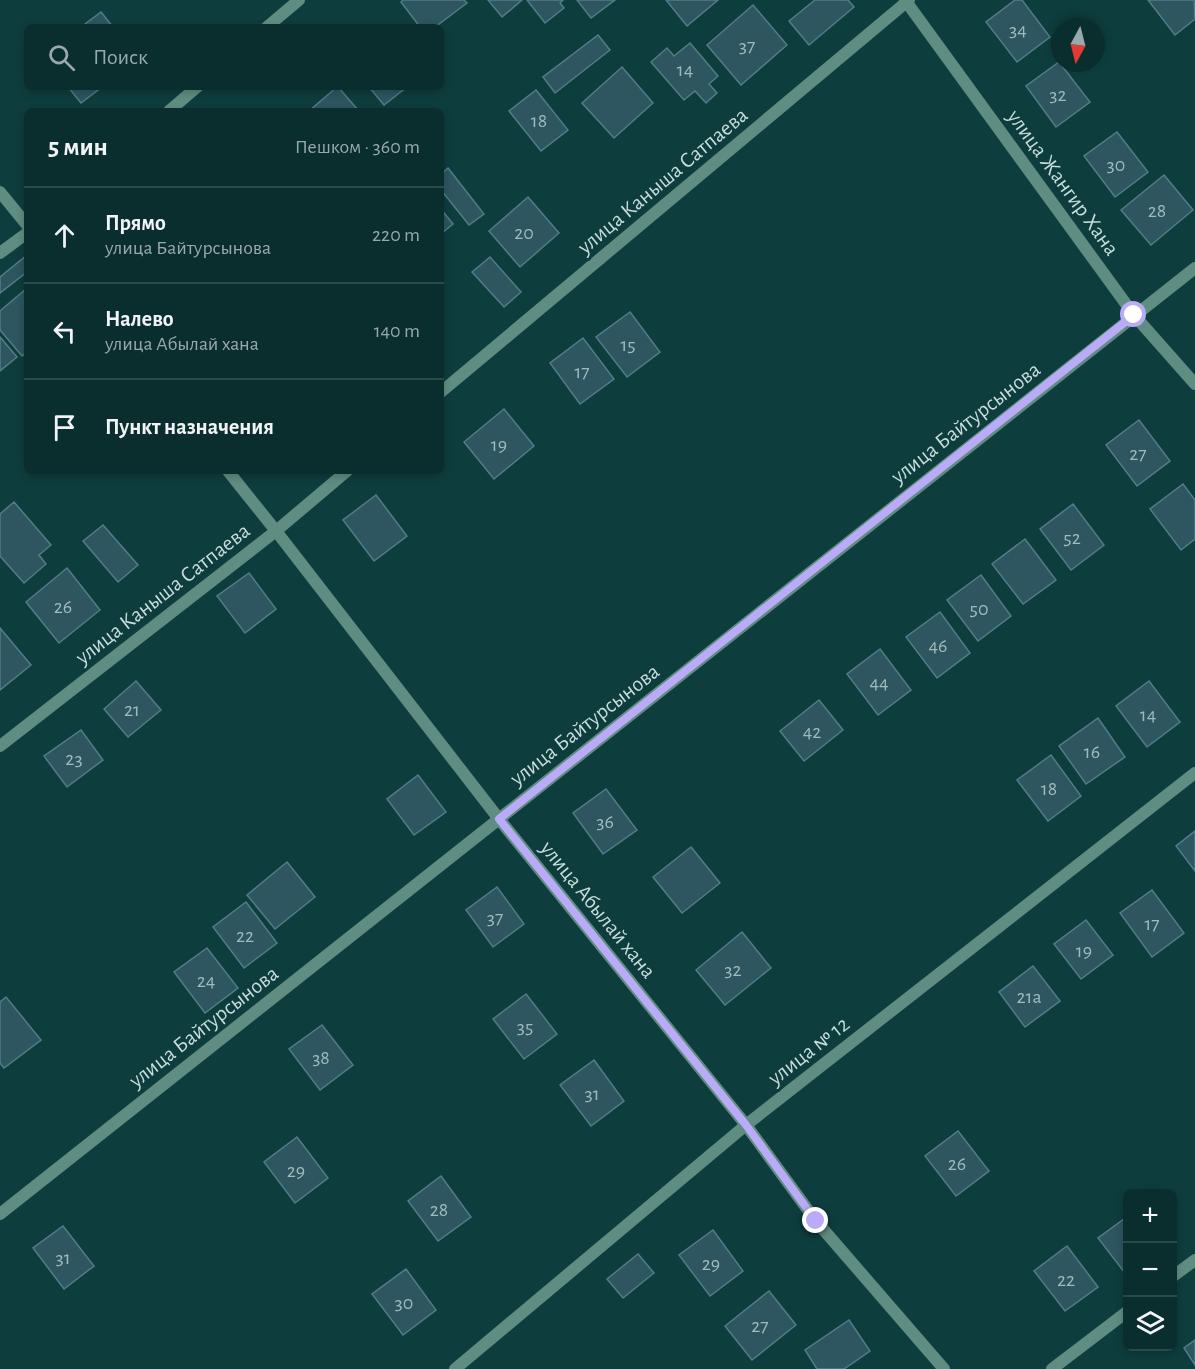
<!DOCTYPE html>
<html lang="ru">
<head>
<meta charset="utf-8">
<style>
	body { margin:0; font-family:"Alegreya Sans",sans-serif; background:#133636; color:#f1f3f6 }
	.controls { position:absolute; right:18px; bottom:18px; display:grid; overflow:hidden; border-radius:9px; box-shadow:0 3px 9px #0003 }
	.controls button { width:54px; height:54px; display:grid; place-items:center; padding:0; border:0; border-bottom:2px solid #2a4a4a; background:#0a2e2e; color:#f1f3f6; font:30px sans-serif }
	.compass { position:absolute; left:1051px; top:18px; width:54px; height:54px; border-radius:50%; background:#0a2e2e; box-shadow:0 3px 9px #0003; rotate:187deg }
	.stop { position:absolute; width:18px; height:18px; margin:-14px; border:4px solid #b9abf7; border-radius:50%; background:#fff }
	.stop.end { background:#b9abf7; border-color:#fff; box-shadow:0 2px 6px #0008 }
	.list { margin:0; padding:0; list-style:none }
	h2 { display:flex; justify-content:space-between; align-items:center; height:78px; margin:0; padding:0 24px; font-size:26px }
	h2 small { font-size:20px; font-weight:400; color:#99a8aa }
	.list li { display:grid; grid-template-columns:39px 1fr auto; gap:18px; align-items:center; box-sizing:border-box; height:96px; padding:0 24px; border-top:2px solid #2a4a4a }
	.list b { display:block; font-size:22px; white-space:nowrap }
	.list p { margin:0; font-size:20px; white-space:nowrap; color:#99a8aa }
	.list em { font-size:20px; font-style:normal; color:#99a8aa }
	.icon { flex:none; width:33px; height:33px; fill:none; stroke:currentColor; stroke-width:2; stroke-linecap:round; stroke-linejoin:round }
	.map { position:relative; flex:none; width:1195px; height:1369px; overflow:hidden }
	.search { position:absolute; background:#0a2e2e; box-shadow:0 3px 9px #0003; left:24px; top:24px; width:420px; height:66px; display:flex; align-items:center; gap:15px; box-sizing:border-box; padding:0 21px; border-radius:9px; color:#99a8aa; font-size:22px }
	.panel { position:absolute; background:#0a2e2e; box-shadow:0 3px 9px #0003; left:24px; top:108px; width:420px; height:366px; border-radius:9px }
	.map>svg:first-child { display:block }
</style>
</head>
<body>
<div class="map">
<svg width="1195" height="1369" viewBox="0 0 1195 1369">
	<rect width="100%" height="100%" fill="#0e3d3d"/>
	<g fill="#2d5660" stroke="#527c87" stroke-width="1.5">
		<path d="M 403,0 L 464,0 L 467,3 L 435,27 L 420,27 L 401,2 Z"/>
		<path d="M 488,0 L 522,0 L 502,17 Z"/>
		<path d="M 527,0 L 563,0 L 560,3 L 564,8 L 545,23 Z"/>
		<path d="M 577,0 L 615,0 L 591,18 Z"/>
		<path d="M 666,0 L 718,0 L 687,26 Z"/>
		<path d="M 815,0 L 848,0 L 854,7 L 809,45 L 789,21 Z"/>
		<path d="M 1015,0 L 1022,0 L 1050,37 L 1017,62 L 986,22 Z"/>
		<path d="M 1148,0 L 1194,0 L 1195,19 L 1175,35 Z"/>
		<path d="M 753,5 L 787,45 L 741,85 L 707,45 Z"/>
		<path d="M 101,12 L 113,27 L 81,27 Z"/>
		<path d="M 598,35 L 610,50 L 555,93 L 543,77 Z"/>
		<path d="M 690,43 L 718,76 L 709,84 L 717,93 L 706,103 L 695,91 L 684,100 L 651,62 L 667,48 L 674,56 Z"/>
		<path d="M 1059,62 L 1090,102 L 1056,127 L 1026,86 Z"/>
		<path d="M 622,67 L 653,103 L 614,138 L 582,103 Z"/>
		<path d="M 68,87 L 102,87 L 81,103 Z"/>
		<path d="M 338,87 L 359,111 L 309,111 L 337,87 Z"/>
		<path d="M 369,87 L 407,87 L 384,105 Z"/>
		<path d="M 536,90 L 568,130 L 541,151 L 509,111 Z"/>
		<path d="M 1117,132 L 1148,172 L 1115,197 L 1084,156 Z"/>
		<path d="M 448,168 L 484,214 L 469,225 L 441,190 L 441,174 Z"/>
		<path d="M 1164,175 L 1193,210 L 1151,245 L 1121,210 Z"/>
		<path d="M 528,197 L 559,233 L 520,267 L 489,231 Z"/>
		<path d="M 441,209 L 453,224 L 441,234 Z"/>
		<path d="M 27,255 L 27,272 L 0,293 L 0,277 Z"/>
		<path d="M 490,257 L 521,292 L 504,307 L 472,272 Z"/>
		<path d="M 27,288 L 27,352 L 22,356 L 0,330 L 0,311 Z"/>
		<path d="M 630,312 L 660,352 L 627,377 L 596,337 Z"/>
		<path d="M 0,337 L 17,357 L 0,371 Z"/>
		<path d="M 583,338 L 614,379 L 580,404 L 550,363 Z"/>
		<path d="M 504,409 L 534,446 L 494,479 L 464,442 Z"/>
		<path d="M 1139,420 L 1170,461 L 1137,486 L 1106,445 Z"/>
		<path d="M 1183,484 L 1195,500 L 1195,539 L 1181,550 L 1150,509 Z"/>
		<path d="M 376,495 L 407,536 L 374,561 L 343,520 Z"/>
		<path d="M 14,502 L 51,545 L 39,555 L 46,564 L 24,583 L 0,556 L 0,514 Z"/>
		<path d="M 1073,504 L 1104,545 L 1071,570 L 1040,529 Z"/>
		<path d="M 103,525 L 138,565 L 118,582 L 83,541 Z"/>
		<path d="M 1025,539 L 1056,580 L 1023,604 L 992,564 Z"/>
		<path d="M 67,568 L 100,610 L 59,643 L 26,602 Z"/>
		<path d="M 249,573 L 276,609 L 245,633 L 217,596 Z"/>
		<path d="M 981,575 L 1011,616 L 978,641 L 947,600 Z"/>
		<path d="M 940,612 L 970,653 L 937,678 L 906,637 Z"/>
		<path d="M 0,628 L 31,665 L 0,690 Z"/>
		<path d="M 880,649 L 911,690 L 878,715 L 847,674 Z"/>
		<path d="M 136,681 L 161,710 L 128,737 L 104,709 Z"/>
		<path d="M 1149,681 L 1180,722 L 1147,747 L 1116,706 Z"/>
		<path d="M 819,700 L 843,730 L 804,761 L 780,731 Z"/>
		<path d="M 1098,718 L 1125,757 L 1086,784 L 1059,746 Z"/>
		<path d="M 81,730 L 103,760 L 67,787 L 44,756 Z"/>
		<path d="M 1051,755 L 1081,796 L 1048,821 L 1017,780 Z"/>
		<path d="M 418,775 L 446,812 L 414,835 L 387,799 Z"/>
		<path d="M 606,789 L 637,830 L 603,854 L 573,813 Z"/>
		<path d="M 1195,831 L 1195,871 L 1176,846 Z"/>
		<path d="M 691,847 L 720,883 L 682,913 L 653,877 Z"/>
		<path d="M 287,862 L 315,897 L 275,929 L 247,895 Z"/>
		<path d="M 497,887 L 524,924 L 493,947 L 466,910 Z"/>
		<path d="M 1152,890 L 1184,933 L 1152,957 L 1120,913 Z"/>
		<path d="M 246,902 L 277,943 L 244,968 L 213,927 Z"/>
		<path d="M 1086,920 L 1113,955 L 1081,979 L 1054,944 Z"/>
		<path d="M 742,932 L 771,968 L 725,1005 L 696,970 Z"/>
		<path d="M 207,948 L 238,988 L 205,1013 L 174,972 Z"/>
		<path d="M 1033,966 L 1060,1001 L 1025,1027 L 999,992 Z"/>
		<path d="M 526,994 L 557,1034 L 524,1059 L 493,1019 Z"/>
		<path d="M 6,997 L 41,1040 L 4,1068 L 0,1063 L 0,1002 Z"/>
		<path d="M 322,1025 L 353,1065 L 320,1090 L 289,1049 Z"/>
		<path d="M 594,1060 L 624,1101 L 591,1126 L 560,1085 Z"/>
		<path d="M 958,1131 L 989,1171 L 956,1196 L 925,1156 Z"/>
		<path d="M 297,1137 L 328,1178 L 295,1203 L 264,1162 Z"/>
		<path d="M 441,1176 L 471,1217 L 438,1241 L 408,1201 Z"/>
		<path d="M 1128,1216 L 1128,1277 L 1098,1238 Z"/>
		<path d="M 63,1226 L 94,1266 L 64,1289 L 33,1248 Z"/>
		<path d="M 713,1230 L 743,1271 L 710,1296 L 679,1255 Z"/>
		<path d="M 1067,1246 L 1098,1287 L 1065,1311 L 1034,1271 Z"/>
		<path d="M 638,1254 L 654,1273 L 623,1298 L 607,1279 Z"/>
		<path d="M 406,1269 L 436,1310 L 403,1335 L 372,1294 Z"/>
		<path d="M 769,1291 L 796,1325 L 752,1360 L 725,1326 Z"/>
		<path d="M 849,1320 L 870,1351 L 844,1369 L 817,1369 L 805,1350 Z"/>
		<path d="M 1195,1340 L 1195,1365 L 1184,1348 Z"/>
	</g>
	<g fill="none" stroke-linecap="round" stroke-linejoin="round">
		<g stroke="#608d81" stroke-width="12">
			<path d="M 905,0 L 1134,315 L 1195,384"/>
			<path d="M 267,27 L 299,0"/>
			<path d="M 169,111 L 197,87"/>
			<path d="M 0,192 L 27,225"/>
			<path d="M 0,253 L 27,233"/>
			<path d="M 441,392 L 909,0"/>
			<path d="M 228,471 L 276,531 L 499,819 L 746,1125 L 816,1221 L 944,1369"/>
			<path d="M 0,746 L 276,531 L 347,471"/>
			<path d="M 0,1214 L 1195,268"/>
			<path d="M 1172,1277 L 1195,1260"/>
			<path d="M 455,1369 L 746,1125 L 1195,773"/>
			<path d="M 1052,1369 L 1128,1311"/>
		</g>
	</g>
	<g fill="none" stroke-linecap="round" stroke-linejoin="round">
		<path stroke="#b9abf7" stroke-width="8" d="M 816,1221 L 746,1125 L 499,819 L 1134,315"/>
	</g>
	<g text-anchor="middle" stroke-width="6" stroke-linejoin="round" paint-order="stroke">
		<g font-size="20" fill="#a0bbbd">
			<text x="1018" y="36">34</text>
			<text x="747" y="52">37</text>
			<text x="685" y="76">14</text>
			<text x="1058" y="101">32</text>
			<text x="539" y="127">18</text>
			<text x="1116" y="171">30</text>
			<text x="1157" y="217">28</text>
			<text x="524" y="239">20</text>
			<text x="628" y="351">15</text>
			<text x="582" y="378">17</text>
			<text x="499" y="451">19</text>
			<text x="1138" y="460">27</text>
			<text x="1072" y="544">52</text>
			<text x="63" y="613">26</text>
			<text x="979" y="615">50</text>
			<text x="938" y="652">46</text>
			<text x="879" y="689">44</text>
			<text x="132" y="716">21</text>
			<text x="1148" y="721">14</text>
			<text x="812" y="738">42</text>
			<text x="1092" y="758">16</text>
			<text x="74" y="765">23</text>
			<text x="1049" y="795">18</text>
			<text x="605" y="828">36</text>
			<text x="495" y="924">37</text>
			<text x="1152" y="930">17</text>
			<text x="245" y="942">22</text>
			<text x="1084" y="957">19</text>
			<text x="733" y="976">32</text>
			<text x="206" y="987">24</text>
			<text x="1029" y="1003">21а</text>
			<text x="525" y="1033">35</text>
			<text x="321" y="1064">38</text>
			<text x="592" y="1100">31</text>
			<text x="957" y="1170">26</text>
			<text x="296" y="1177">29</text>
			<text x="439" y="1216">28</text>
			<text x="63" y="1264">31</text>
			<text x="711" y="1270">29</text>
			<text x="1066" y="1286">22</text>
			<text x="404" y="1309">30</text>
			<text x="760" y="1332">27</text>
		</g>
		<g font-size="22" fill="#c6dddc" stroke="#0e3d3d">
			<text transform="translate(662 180) rotate(-40)" y="8">улица Каныша Сатпаева</text>
			<text transform="translate(1064 182) rotate(54)" y="8">улица Жангир Хана</text>
			<text transform="translate(965 422) rotate(-38)" y="8">улица Байтурсынова</text>
			<text transform="translate(162 593) rotate(-38)" y="8">улица Каныша Сатпаева</text>
			<text transform="translate(584 724) rotate(-38)" y="8">улица Байтурсынова</text>
			<text transform="translate(599 909) rotate(51)" y="8">улица Абылай хана</text>
			<text transform="translate(203 1026) rotate(-38)" y="8">улица Байтурсынова</text>
			<text transform="translate(808 1050) rotate(-38)" y="8">улица № 12</text>
		</g>
	</g>
</svg>
<div class="controls">
<button>+</button>
<button>−</button>
<button><svg class="icon" aria-label="layers" viewBox="0 0 24 24"><path d="M12 4l9 5-9 5-9-5zM3 14l9 5 9-5"/></svg></button>
</div>
<svg class="compass" viewBox="-18 -18 36 36"><path d="M0-13l5 13h-10z" fill="#e53935"/><path d="M0 13l5-13h-10z" fill="#99a8aa"/></svg>
<div class="stop" style="left:1134px;top:315px"></div>
<div class="stop end" style="left:816px;top:1221px"></div>
<div class="search"><svg class="icon" aria-label="search" viewBox="0 0 24 24"><circle cx="10" cy="10" r="6"/><path d="M15 15l6 6"/></svg>Поиск</div>
<section class="panel">
<h2>5 мин<small>Пешком · 360 m</small></h2>
<ul class="list">
<li><svg class="icon" aria-label="ahead" viewBox="0 0 24 24"><path d="M12 20V5M6 11l6-6 6 6"/></svg><div><b>Прямо</b><p>улица Байтурсынова</p></div><em>220 m</em></li>
<li><svg class="icon" aria-label="left" viewBox="0 0 24 24"><path d="M17 20v-9H6M10 6l-5 5 5 5"/></svg><div><b>Налево</b><p>улица Абылай хана</p></div><em>140 m</em></li>
<li><svg class="icon" aria-label="arrive" viewBox="0 0 24 24"><path d="M6 21V4h12l-3 4 3 4H6"/></svg><div><b>Пункт назначения</b></div></li>
</ul>
</section>
</div>
</body>
</html>
